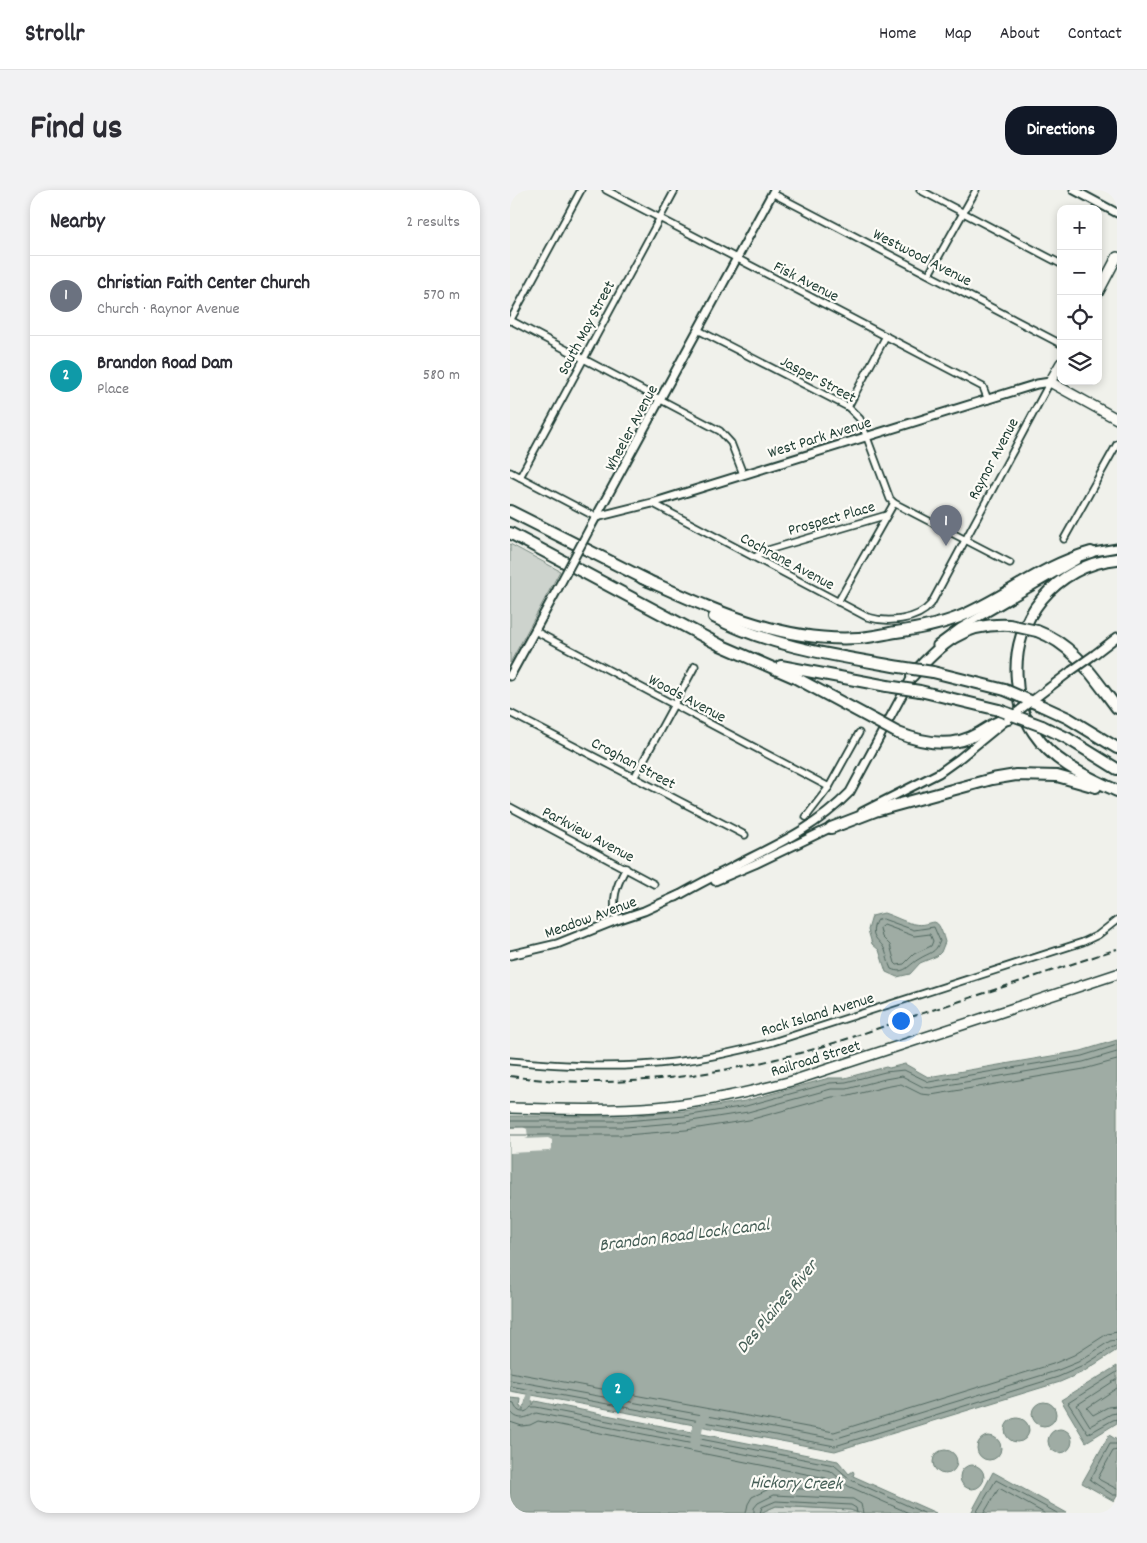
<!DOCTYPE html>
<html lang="en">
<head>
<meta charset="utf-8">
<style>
	body { margin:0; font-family:Dekko,sans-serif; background:#f2f2f3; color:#2b2b33 }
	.controls { position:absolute; right:15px; top:15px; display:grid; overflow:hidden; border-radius:10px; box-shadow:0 2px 8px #0003 }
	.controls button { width:45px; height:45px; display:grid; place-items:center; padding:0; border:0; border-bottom:1px solid #e1e1e2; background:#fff; color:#2b2b33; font:25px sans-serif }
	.you { position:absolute; left:390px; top:830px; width:18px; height:18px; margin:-12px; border:4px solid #fff; border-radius:50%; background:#1a73e8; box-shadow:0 0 0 8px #1a73e833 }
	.badge { display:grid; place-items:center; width:32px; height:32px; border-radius:50%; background:#111827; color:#fff; font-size:16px; font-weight:700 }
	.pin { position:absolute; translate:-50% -41px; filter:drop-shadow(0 1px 2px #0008) }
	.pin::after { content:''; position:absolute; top:26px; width:18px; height:15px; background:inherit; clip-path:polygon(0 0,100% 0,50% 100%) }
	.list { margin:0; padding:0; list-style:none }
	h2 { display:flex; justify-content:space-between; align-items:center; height:65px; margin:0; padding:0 20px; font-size:21px }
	h2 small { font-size:16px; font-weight:400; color:#7c7c81 }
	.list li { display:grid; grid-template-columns:32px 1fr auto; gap:15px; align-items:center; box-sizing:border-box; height:80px; padding:0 20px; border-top:1px solid #e1e1e2 }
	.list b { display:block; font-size:19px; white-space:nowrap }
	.list p { margin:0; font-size:16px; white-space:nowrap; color:#7c7c81 }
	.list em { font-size:16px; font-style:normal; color:#7c7c81 }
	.icon { flex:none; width:28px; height:28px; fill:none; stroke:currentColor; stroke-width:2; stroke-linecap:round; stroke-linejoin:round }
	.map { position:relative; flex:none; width:607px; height:1323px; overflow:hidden; border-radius:20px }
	header { display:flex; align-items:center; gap:30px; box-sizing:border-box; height:70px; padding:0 25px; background:#fff; border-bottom:1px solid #e1e1e2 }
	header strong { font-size:24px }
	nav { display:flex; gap:28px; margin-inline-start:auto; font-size:18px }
	.intro { display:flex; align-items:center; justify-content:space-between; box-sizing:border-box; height:120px; padding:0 30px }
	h1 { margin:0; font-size:35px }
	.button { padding:12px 22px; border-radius:20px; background:#111827; color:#fff; font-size:18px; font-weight:700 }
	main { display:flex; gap:30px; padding:0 30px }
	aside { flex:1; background:#fff; border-radius:20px; box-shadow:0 2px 8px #0003 }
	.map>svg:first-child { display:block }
</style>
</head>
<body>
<header>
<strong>Strollr</strong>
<nav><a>Home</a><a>Map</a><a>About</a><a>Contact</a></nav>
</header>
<div class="intro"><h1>Find us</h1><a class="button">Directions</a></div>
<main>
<aside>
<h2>Nearby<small>2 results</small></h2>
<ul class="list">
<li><span class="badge" style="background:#6b7280">1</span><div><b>Christian Faith Center Church</b><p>Church · Raynor Avenue</p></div><em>570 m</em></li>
<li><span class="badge" style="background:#0f9aa8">2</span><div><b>Brandon Road Dam</b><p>Place</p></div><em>580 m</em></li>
</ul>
</aside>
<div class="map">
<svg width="607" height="1323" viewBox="0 0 607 1323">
	<rect width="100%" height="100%" fill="#f0f1eb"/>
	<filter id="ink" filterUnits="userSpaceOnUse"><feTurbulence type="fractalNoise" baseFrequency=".02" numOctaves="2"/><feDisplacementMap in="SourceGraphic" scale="10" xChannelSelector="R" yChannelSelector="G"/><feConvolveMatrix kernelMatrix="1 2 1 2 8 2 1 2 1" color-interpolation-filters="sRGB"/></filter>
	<g filter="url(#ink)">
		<g fill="#cdd3cd" stroke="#768880">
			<path d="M 0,354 L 50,381 L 0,473 Z"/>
			<path d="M 266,1316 L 340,1320 L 349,1323 L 250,1323 Z"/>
		</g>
		<g fill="#9faca4" stroke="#6c8077">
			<path d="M 374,723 C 384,726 394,732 404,734 C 423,738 426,719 435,752 L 431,762 L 427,766 L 410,773 L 400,784 L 387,787 L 376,782 L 369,760 L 362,754 L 358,740 L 362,726 Z"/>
			<path d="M 607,850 L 607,1160 L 573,1182 L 550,1192 L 325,1261 L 0,1201 L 0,926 L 116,926 L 174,921 L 235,911 L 319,888 L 335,888 L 376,877 L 379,878 L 395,874 L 418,887 L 571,861 Z"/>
			<path d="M 607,1176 L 607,1233 L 576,1252 L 551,1210 Z"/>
			<path d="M 0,1208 L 11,1209 L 10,1216 L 12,1217 L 12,1221 L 13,1221 L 16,1210 L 23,1211 L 23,1215 L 25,1211 L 44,1215 L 44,1217 L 46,1215 L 328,1271 L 339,1284 L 343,1281 L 344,1283 L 343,1286 L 426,1323 L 349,1323 L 340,1320 L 266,1316 L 250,1323 L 0,1323 Z"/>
			<circle cx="534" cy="1224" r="12"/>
			<circle cx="507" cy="1240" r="12"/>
			<circle cx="550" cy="1251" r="12"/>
			<path d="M 599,1245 L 607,1250 L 607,1306 L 604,1311 L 572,1293 Z"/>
			<circle cx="479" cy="1258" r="12"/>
			<circle cx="435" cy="1272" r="12"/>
			<circle cx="462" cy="1287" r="12"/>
			<path d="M 483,1282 L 557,1323 L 461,1323 Z"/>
		</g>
		<path fill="#f0f1eb" d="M 13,937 L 17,939 L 18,948 L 15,949 L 38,948 L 42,950 L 42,959 L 39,961 L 0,963 L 0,938 Z"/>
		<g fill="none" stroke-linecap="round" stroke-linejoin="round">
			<g stroke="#526961" stroke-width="1">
				<path d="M 373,729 L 404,740 L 424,737 L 430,751 C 425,764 420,762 409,769 C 398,775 395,785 381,779 C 378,773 377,766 375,760 C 370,749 358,748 366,731 Z"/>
				<path d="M 374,735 L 404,746 L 420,744 L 423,751 L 421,756 L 404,764 L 394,774 L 387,775 L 385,773 L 380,755 L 372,747 L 370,738 Z"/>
				<path d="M 0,931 L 116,931 L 175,926 L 236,916 L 320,893 L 336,892 L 375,882 L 394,880 L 419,892 L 572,866 L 607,855"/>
				<path d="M 0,937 L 116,937 L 175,932 L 238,922 L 321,899 L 337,899 L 375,889 L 392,886 L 413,897 L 420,898 L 573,872 L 607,862"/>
				<path d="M 0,945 L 116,945 L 176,940 L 239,930 L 322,907 L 339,906 L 375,897 L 391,894 L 411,904 L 421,905 L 574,879 L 607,870"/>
				<path d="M 0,1182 L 324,1242 L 543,1174 L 564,1165 L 597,1144 L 607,1142"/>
				<path d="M 607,1182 L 558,1213 L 578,1244 L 603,1230 L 607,1229"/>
				<path d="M 607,1189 L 567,1215 L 580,1236 L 601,1224 L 607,1223"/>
				<path d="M 0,1190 L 324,1249 L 546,1181 L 568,1172 L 600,1151 L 607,1150"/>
				<path d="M 0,1196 L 325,1256 L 548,1187 L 571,1177 L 603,1157 L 607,1156"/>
				<path d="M 607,1198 L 577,1218 L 583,1225 L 598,1217 L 607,1216"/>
				<path d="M 0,1213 L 4,1214 C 7,1223 15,1225 21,1217 L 26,1217 L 324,1275 L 341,1290 L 414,1323"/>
				<path d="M 0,1221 C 8,1232 16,1228 26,1223 L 321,1281 L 338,1296 L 399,1323"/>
				<path d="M 0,1232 L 12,1236 L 20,1235 L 28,1231 L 45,1234 L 316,1288 L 326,1297 L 324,1300 L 261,1298 L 242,1307 L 238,1314 L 236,1323"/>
				<path d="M 607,1254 L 600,1254 L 580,1290 L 603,1305 L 607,1305"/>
				<path d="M 607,1260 L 603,1261 L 588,1288 L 590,1290 L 607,1299"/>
				<path d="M 244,1323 L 244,1318 L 248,1313 L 264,1305 L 343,1309 L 351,1314 L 353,1323"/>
				<path d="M 250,1323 L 252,1317 L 266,1311 L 341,1315 L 346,1318 L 347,1323"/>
				<path d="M 466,1323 L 486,1290 L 547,1323"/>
				<path d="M 474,1323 L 489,1298 L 534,1323"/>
			</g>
			<path stroke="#9faca4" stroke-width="5.5" d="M 17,1217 L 20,1205"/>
			<path stroke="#9faca4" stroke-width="10" d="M 184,1256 L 188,1236 L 195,1226"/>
			<defs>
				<g id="minor">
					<path d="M 96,0 L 473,197 L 478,210"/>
					<path d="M 410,0 L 551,74"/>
					<path d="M 262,3 L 551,154"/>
					<path d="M 419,84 L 466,0"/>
					<path d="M 0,130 L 210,241 L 221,253 L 233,284"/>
					<path d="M 0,131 L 71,0"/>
					<path d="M 188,140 L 338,217 L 350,229 L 380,309 L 384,313 L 500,373"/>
					<path d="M 338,217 L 376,146"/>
					<path d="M 0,282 L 86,327"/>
					<path d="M 10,287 L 165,0"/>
					<path d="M 142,313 L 357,427 C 377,433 407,431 421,414 L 540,192"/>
					<path d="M 554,349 L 607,254"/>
					<path d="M 245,367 L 258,360 L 377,325"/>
					<path d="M 328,412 L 384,313"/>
					<path d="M 25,441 L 319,597"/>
					<path d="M 0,523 L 235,645"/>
					<path d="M 124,588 L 185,476"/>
					<path d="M 0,617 L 144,694"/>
					<path d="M 296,627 L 319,597 L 349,543"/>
					<path d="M 107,730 C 101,710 106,696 116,678"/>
					<path d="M 0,871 C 55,876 110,879 165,872 C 198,868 230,861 263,852 L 573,752 L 588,745 L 607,730"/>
				</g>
				<g id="tertiary">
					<path d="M 564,0 L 607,23"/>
					<path d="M 86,327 L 142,313 L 527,194 L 540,192"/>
					<path d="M 80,338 L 264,0"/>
					<path d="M 578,363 L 607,358"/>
					<path d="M 427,455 L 450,438 L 567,370"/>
					<path d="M 585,464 L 607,447"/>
					<path d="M 0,486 L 48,398"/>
					<path d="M 540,497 L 561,481"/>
					<path d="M 352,622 L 429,583 L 450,568 L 494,532"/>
					<path d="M 205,691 L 245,674 L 324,636"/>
					<path d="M 166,707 C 185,696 205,686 224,676 C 268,654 305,638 340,602 L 404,483"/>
					<path d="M 0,765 L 47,754 L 107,730 L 134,721 L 169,705"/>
				</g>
				<g id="primary">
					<path d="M 588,103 L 607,67"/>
					<path d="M 551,173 L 540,192 L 607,229"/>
					<path d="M 0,918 C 49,919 97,921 146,917 C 192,913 237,903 282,891 L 607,784"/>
				</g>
				<g id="motorway">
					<path d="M 0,321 L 139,391"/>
					<path d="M 0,343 L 210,455 L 286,488 L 364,530"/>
					<path d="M 607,369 C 546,375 501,429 507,490 C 508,509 513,527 524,543 C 544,573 576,586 607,601"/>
					<path d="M 132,388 C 202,419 271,453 349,448 C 361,447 374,444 386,442 C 407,439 429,435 449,427 C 495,408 531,376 581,362"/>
					<path d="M 204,427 C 261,457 327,466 390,477"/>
					<path d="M 527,441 C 565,455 584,488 607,518"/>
					<path d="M 271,476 L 377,496"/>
					<path d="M 423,482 L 495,500"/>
					<path d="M 402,486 C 431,453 453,433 499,435"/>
					<path d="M 410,501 L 489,520"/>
					<path d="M 532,516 L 558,528 L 607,558"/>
					<path d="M 532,536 L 557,548 L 607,579"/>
					<path d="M 388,543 C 413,553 443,558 467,544 C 477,539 487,530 498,529"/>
					<path d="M 321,638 L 365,621 L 482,589 L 506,585 L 547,586 L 586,597"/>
				</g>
			</defs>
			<use href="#minor" stroke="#1f3d34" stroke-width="9"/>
			<use href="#tertiary" stroke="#1f3d34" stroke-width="11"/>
			<use href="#primary" stroke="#1f3d34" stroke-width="12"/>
			<use href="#motorway" stroke="#1f3d34" stroke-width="14"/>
			<use href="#minor" stroke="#fdfcf7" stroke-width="5.5"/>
			<use href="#tertiary" stroke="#fdfcf7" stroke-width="7"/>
			<use href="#primary" stroke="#fdfcf7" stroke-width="9"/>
			<use href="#motorway" stroke="#fdfcf7" stroke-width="10"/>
			<path stroke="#1f3d34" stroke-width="2" stroke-dasharray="8 4" stroke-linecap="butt" d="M 0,886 C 88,899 179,890 266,869 C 315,858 362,840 410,824 C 476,803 541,781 607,759"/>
			<defs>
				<g id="tertiary-bridge">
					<path d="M 48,398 L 80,338"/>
					<path d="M 561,481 L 585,464"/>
					<path d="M 498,529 L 540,497"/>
				</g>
				<g id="motorway-bridge">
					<path d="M 499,435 L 527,441"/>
					<path d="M 390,477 L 423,482"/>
					<path d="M 377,496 L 410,501"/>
					<path d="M 495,500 L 532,516"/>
					<path d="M 489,520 L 532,536"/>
					<path d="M 364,530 L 388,543"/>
				</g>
			</defs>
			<use href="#tertiary-bridge" stroke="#1f3d34" stroke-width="11" stroke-linecap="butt"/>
			<use href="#motorway-bridge" stroke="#1f3d34" stroke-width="14" stroke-linecap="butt"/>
			<use href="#tertiary-bridge" stroke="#fdfcf7" stroke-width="7"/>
			<use href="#motorway-bridge" stroke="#fdfcf7" stroke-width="10"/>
		</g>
	</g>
	<g text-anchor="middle" stroke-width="4.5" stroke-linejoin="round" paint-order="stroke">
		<g font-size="16" fill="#1f3d34" stroke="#fdfcf7">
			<text transform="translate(413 66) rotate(27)" y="6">Westwood Avenue</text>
			<text transform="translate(297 90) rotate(27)" y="6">Fisk Avenue</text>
			<text transform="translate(75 137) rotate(-62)" y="6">South May Street</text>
			<text transform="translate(309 188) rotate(28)" y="6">Jasper Street</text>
			<text transform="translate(120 237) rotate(-62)" y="6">Wheeler Avenue</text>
			<text transform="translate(309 246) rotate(-17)" y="6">West Park Avenue</text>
			<text transform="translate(482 268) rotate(-62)" y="6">Raynor Avenue</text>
			<text transform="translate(321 327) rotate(-16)" y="6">Prospect Place</text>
			<text transform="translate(278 370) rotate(28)" y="6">Cochrane Avenue</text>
			<text transform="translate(178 507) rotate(28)" y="6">Woods Avenue</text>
			<text transform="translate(124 572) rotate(28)" y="6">Croghan Street</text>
			<text transform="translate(79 643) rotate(28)" y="6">Parkview Avenue</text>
			<text transform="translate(80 726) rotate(-20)" y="6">Meadow Avenue</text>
			<text transform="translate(307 823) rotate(-17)" y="6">Rock Island Avenue</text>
			<text transform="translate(305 867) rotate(-17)" y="6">Railroad Street</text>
		</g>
		<g font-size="18" font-style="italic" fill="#455e56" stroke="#fdfcf7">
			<text transform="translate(174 1044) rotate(-7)" y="6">Brandon Road Lock Canal</text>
			<text transform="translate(266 1116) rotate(-50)" y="6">Des Plaines River</text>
			<text transform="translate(286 1292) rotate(1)" y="6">Hickory Creek</text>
		</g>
	</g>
</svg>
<div class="controls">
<button>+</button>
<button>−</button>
<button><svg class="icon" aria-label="locate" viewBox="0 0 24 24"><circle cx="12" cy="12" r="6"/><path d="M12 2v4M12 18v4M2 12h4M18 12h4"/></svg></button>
<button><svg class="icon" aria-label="layers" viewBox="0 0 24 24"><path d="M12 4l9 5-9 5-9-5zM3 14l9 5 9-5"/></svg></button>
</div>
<div class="you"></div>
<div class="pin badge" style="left:436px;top:356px;background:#6b7280">1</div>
<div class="pin badge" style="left:108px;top:1224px;background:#0f9aa8">2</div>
</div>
</main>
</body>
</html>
